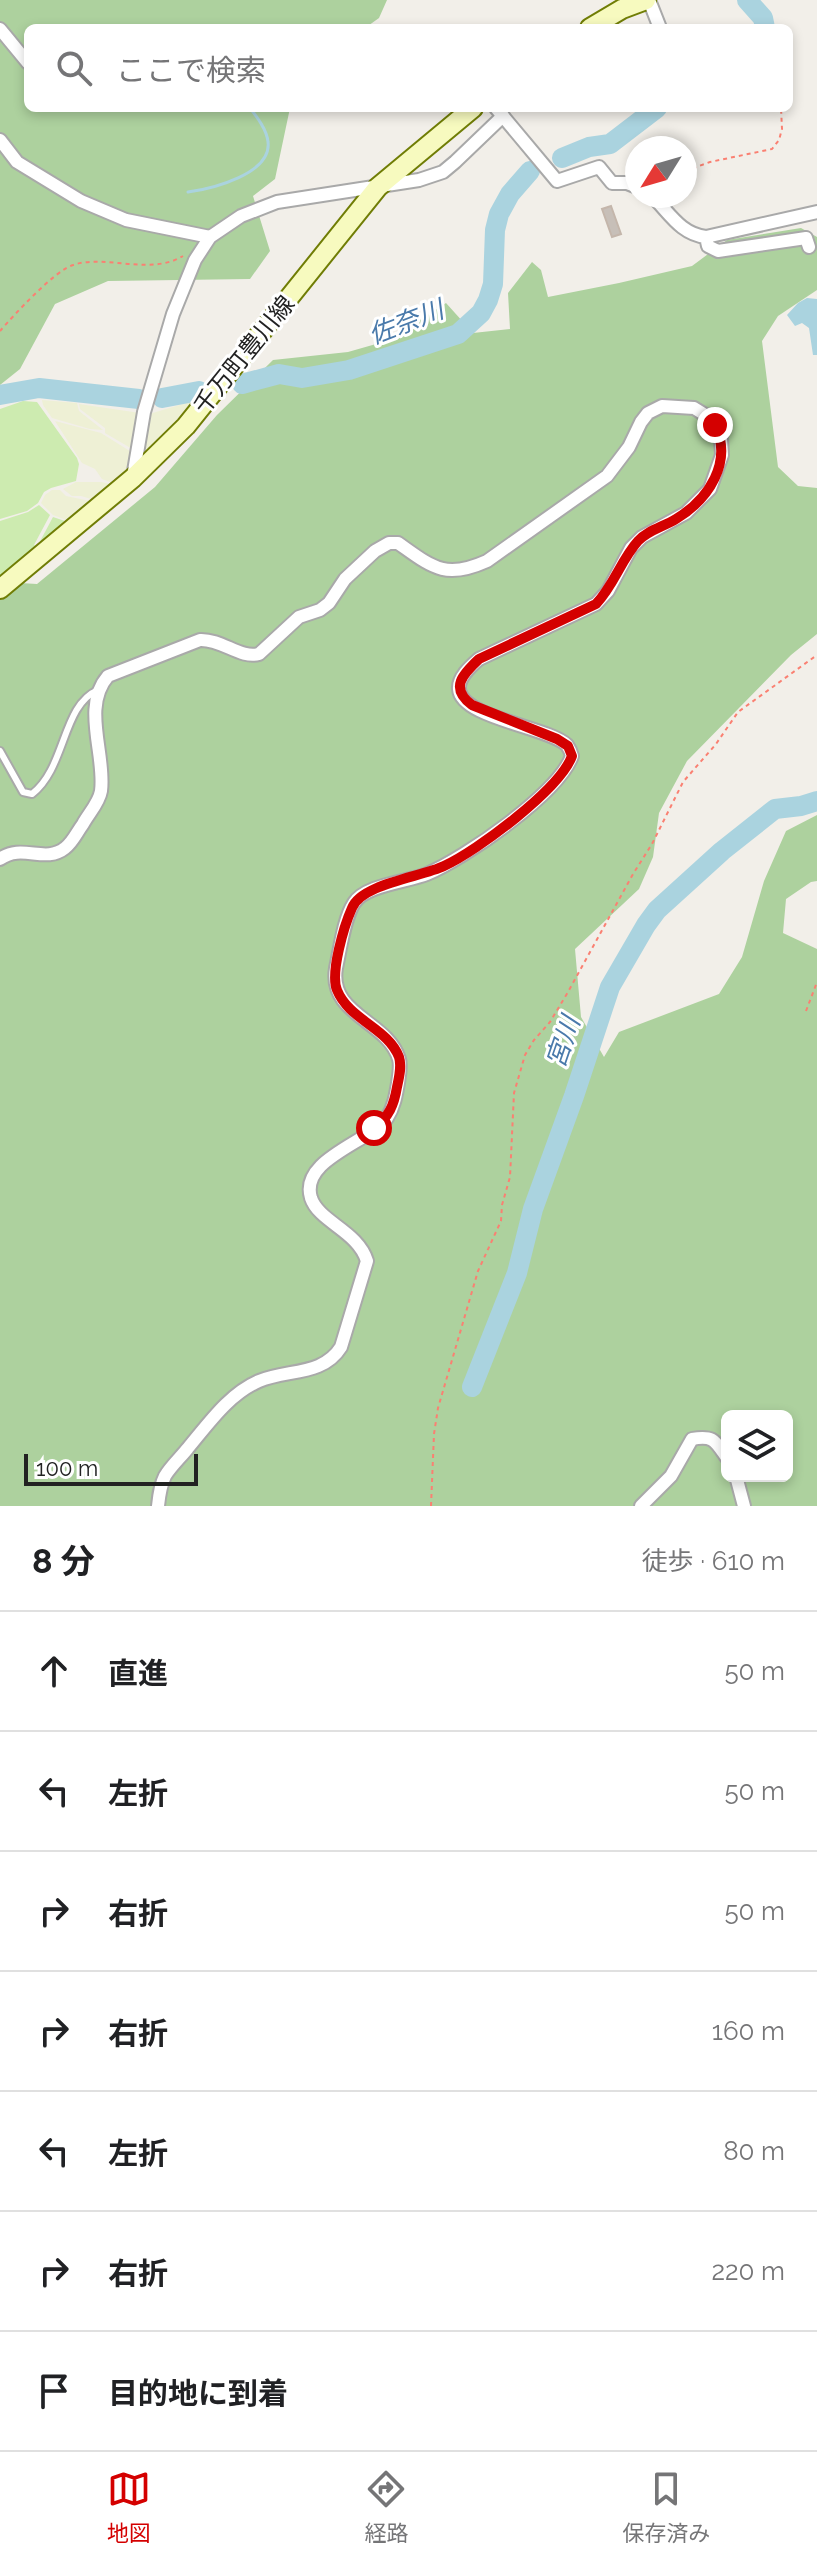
<!DOCTYPE html>
<html lang="ja">
<head>
<meta charset="utf-8">
<style>
	body { margin:0; font-family:Raleway,"Noto Sans JP",sans-serif; background:#f2f2f2; color:#202124 }
	.controls { position:absolute; right:24px; bottom:24px; display:grid; overflow:hidden; border-radius:12px; box-shadow:0 4px 12px #0003 }
	.controls button { width:72px; height:72px; display:grid; place-items:center; padding:0; border:0; border-bottom:2px solid #e0e0e0; background:#fff; color:#202124; font:40px sans-serif }
	.compass { position:absolute; left:625px; top:136px; width:72px; height:72px; border-radius:50%; background:#fff; box-shadow:0 4px 12px #0003; rotate:233deg }
	.scale { position:absolute; left:24px; bottom:20px; width:174px; box-sizing:border-box; padding-left:8px; border:4px solid #222; border-top:0; font-size:22px; line-height:28px; white-space:nowrap; color:#222; -webkit-text-stroke:6px #fff; paint-order:stroke }
	.stop { position:absolute; width:24px; height:24px; margin:-18px; border:6px solid #d40000; border-radius:50%; background:#fff }
	.stop.end { background:#d40000; border-color:#fff; box-shadow:0 2px 8px #0008 }
	.list { margin:0; padding:0; list-style:none }
	h2 { display:flex; justify-content:space-between; align-items:center; height:104px; margin:0; padding:0 32px; font-size:34px }
	h2 small { font-size:26px; font-weight:400; color:#757577 }
	.list li { display:grid; grid-template-columns:52px 1fr auto; gap:24px; align-items:center; box-sizing:border-box; height:120px; padding:0 32px; border-top:2px solid #e0e0e0 }
	.list b { display:block; font-size:30px; white-space:nowrap }
	.list em { font-size:26px; font-style:normal; color:#757577 }
	.icon { flex:none; width:44px; height:44px; fill:none; stroke:currentColor; stroke-width:2; stroke-linecap:round; stroke-linejoin:round }
	.map { position:relative; flex:none; width:817px; height:1506px; overflow:hidden }
	.search { position:absolute; background:#fff; box-shadow:0 4px 12px #0003; left:24px; right:24px; top:24px; height:88px; display:flex; align-items:center; gap:20px; box-sizing:border-box; padding:0 28px; border-radius:12px; color:#757577; font-size:30px }
	.sheet { height:944px; background:#fff }
	nav { display:flex; justify-content:space-around; align-items:center; box-sizing:border-box; height:112px; border-top:2px solid #e0e0e0; background:#fff; font-size:22px; color:#757577 }
	nav a { display:grid; justify-items:center; gap:4px }
	nav .on { color:#d40000 }
	.map>svg:first-child { display:block }
</style>
</head>
<body>
<div class="map">
<svg width="817" height="1506" viewBox="0 0 817 1506">
	<rect width="100%" height="100%" fill="#f2efe9"/>
	<g fill="#eef0d5">
		<path d="M 203,398 L 148,457 L 144,454 L 142,449 L 146,415 Z"/>
		<path d="M 42,400 L 77,403 L 79,411 L 103,430 L 90,429 L 52,418 L 43,405 Z"/>
		<path d="M 79,404 L 140,413 L 134,450 L 105,433 L 105,428 L 80,409 Z"/>
		<path d="M 55,421 L 101,433 L 133,453 L 132,466 L 110,482 L 102,479 L 95,469 L 82,463 Z"/>
		<path d="M 131,469 L 98,501 L 81,496 L 72,496 L 63,489 L 76,482 L 101,482 L 110,484 Z"/>
		<path d="M 52,490 L 60,490 L 66,496 L 95,502 L 72,522 L 53,515 L 41,503 L 45,495 Z"/>
	</g>
	<g fill="#cdebb0">
		<path d="M 23,401 L 37,402 L 77,458 L 79,464 L 76,481 L 51,488 L 44,492 L 38,503 L 27,511 L 0,519 L 0,409 Z"/>
		<path d="M 39,505 L 50,515 L 34,545 L 37,547 L 53,517 L 71,523 L 0,583 L 0,521 L 28,512 Z"/>
	</g>
	<g fill="#add19e" fill-rule="evenodd">
		<path d="M 0,0 L 387,0 L 379,18 L 365,28 L 28,28 L 28,108 L 290,108 L 275,179 L 253,196 L 270,251 L 250,279 L 108,281 L 55,304 L 20,369 L 0,385 Z"/>
		<path d="M 801,228 L 817,237 L 817,290 L 778,316 L 762,341 L 778,467 L 798,486 L 817,488 L 817,634 L 791,655 L 687,761 L 659,813 L 653,857 L 639,889 L 575,949 L 581,1017 L 604,1057 L 619,1032 L 719,994 L 742,957 L 764,881 L 786,831 L 817,815 L 817,881 L 811,882 L 786,899 L 783,933 L 817,949 L 817,1506 L 0,1506 L 0,600 L 20,583 L 37,584 L 155,487 L 217,415 L 273,360 L 348,352 L 390,340 L 446,303 L 473,333 L 510,329 L 508,293 L 532,262 L 541,270 L 548,297 L 619,283 L 692,266 L 727,240 ZM 727,1416 L 787,1416 L 787,1476 L 727,1476 Z"/>
	</g>
	<path fill="#aad3df" d="M 807,298 L 817,299 L 817,355 L 813,355 L 809,328 L 802,323 L 795,326 L 787,315 L 798,303 Z"/>
	<g fill="none" stroke-linecap="round" stroke-linejoin="round">
		<path stroke="#aad3df" stroke-width="3" d="M 188,192 C 211,189 272,174 268,142 C 267,130 257,117 250,108"/>
		<g stroke="#aad3df" stroke-width="20">
			<path d="M 747,0 L 763,18 L 765,28"/>
			<path d="M 562,158 L 589,147 L 610,144 L 657,108"/>
			<path d="M 242,384 L 279,374 L 302,378 L 349,370 L 458,334 L 481,313 L 488,300 L 493,284 L 495,230 L 499,214 L 510,194 L 530,171"/>
			<path d="M 0,395 L 39,388 L 139,399"/>
			<path d="M 162,398 L 199,391"/>
			<path d="M 472,1387 L 517,1273 L 533,1209 L 574,1096 L 610,987 L 646,925 L 657,910 L 722,851 L 775,809 L 801,806 L 817,801"/>
		</g>
	</g>
	<path fill="#c7bfb8" stroke="#c4b6ab" stroke-width="2" d="M 611,206 L 621,234 L 612,237 L 602,209 Z"/>
	<g fill="none" stroke-linecap="round" stroke-linejoin="round">
		<defs>
			<path id="lane" d="M 0,751 L 23,792 L 32,794 C 66,768 62,705 98,690"/>
			<g id="street">
				<path d="M 649,0 L 660,28"/>
				<path d="M 0,29 L 28,63"/>
				<path d="M 496,108 L 557,181 L 599,167 L 612,183 L 627,183 L 637,187"/>
				<path d="M 0,140 L 17,162 L 81,201 L 126,220 L 210,237"/>
				<path d="M 652,196 C 669,212 680,234 706,237 L 708,246 L 718,251 L 806,238 L 809,247"/>
				<path d="M 706,237 L 817,212"/>
				<path d="M 133,477 L 144,412 L 173,314 L 195,260 L 210,237 L 241,216 L 277,202 L 419,180 L 443,172 L 455,162 L 503,116"/>
				<path d="M 0,859 C 22,843 45,864 65,848 C 73,842 77,832 83,824 C 89,813 99,803 101,791 C 106,755 81,707 108,676 L 200,640 C 222,639 240,659 259,654 L 299,617 L 320,610 L 329,603 L 345,579 L 375,551 L 389,543 L 398,543 C 432,567 445,580 487,561 L 607,476 L 629,447 L 641,422 L 648,413 L 662,406 L 694,408 L 707,416 L 715,425 L 721,439 L 722,455 L 710,489 L 686,513 L 642,537 L 631,548 L 608,591 L 596,604 L 479,659 C 471,666 458,677 459,689 C 461,718 548,727 567,745 C 569,748 571,752 572,756 C 558,794 465,858 427,874 C 407,882 365,885 354,903 C 344,918 340,950 336,968 C 328,1015 388,1021 399,1059 C 401,1066 399,1076 398,1083 C 396,1095 394,1107 387,1118 C 370,1142 299,1159 311,1198 C 319,1222 358,1231 367,1261 L 341,1347 C 323,1376 288,1369 259,1381 C 229,1394 209,1423 188,1448 C 181,1457 171,1466 165,1476 C 160,1486 159,1496 158,1506"/>
				<path d="M 736,1476 L 744,1506"/>
				<path d="M 641,1506 L 671,1476 L 692,1439 C 714,1435 715,1441 727,1458"/>
			</g>
			<g id="secondary">
				<path d="M 590,28 L 622,9 L 646,0"/>
				<path d="M 0,589 L 133,478 L 186,426 L 378,187 L 473,108"/>
			</g>
		</defs>
		<use href="#lane" stroke="#a9a9a9" stroke-width="10"/>
		<use href="#street" stroke="#a9a9a9" stroke-width="16"/>
		<use href="#secondary" stroke="#707d05" stroke-width="22"/>
		<g stroke="#fa8072" stroke-width="2" stroke-dasharray="4 4" stroke-linecap="butt">
			<path d="M 685,171 L 710,162 L 772,149 L 779,140 L 782,129 L 781,108"/>
			<path d="M 0,331 C 14,315 54,271 73,265 C 105,254 150,276 183,256"/>
			<path d="M 806,1011 L 817,982"/>
			<path d="M 431,1506 L 434,1434 L 438,1408 L 478,1271 L 501,1221 L 502,1205 L 510,1177 L 514,1093 L 525,1055 L 534,1040 L 550,1022 L 568,992 L 633,874 L 652,844 L 683,782 L 716,744 L 738,712 L 817,655"/>
		</g>
		<use href="#lane" stroke="#fff" stroke-width="6"/>
		<use href="#street" stroke="#fff" stroke-width="12"/>
		<use href="#secondary" stroke="#f7fabf" stroke-width="18"/>
	</g>
	<g fill="none" stroke-linecap="round" stroke-linejoin="round">
		<path stroke="#d40000" stroke-width="10" d="M 374,1128 C 389,1117 394,1105 397,1087 C 399,1078 402,1066 399,1057 C 388,1028 349,1020 337,990 C 330,973 344,926 352,908 C 361,884 421,877 444,866 C 477,851 560,789 572,756 L 568,746 L 557,739 L 472,705 C 449,688 463,674 479,659 L 596,604 C 614,585 621,560 638,541 C 648,530 663,527 676,519 C 709,499 733,462 715,425"/>
	</g>
	<g text-anchor="middle" stroke-width="6" stroke-linejoin="round" paint-order="stroke">
		<g font-size="24" fill="#222" stroke="#fff">
			<text transform="translate(244 355) rotate(-51)" y="8">千万町豊川線</text>
		</g>
		<g font-size="26" font-style="italic" fill="#4a7aab" stroke="#fff">
			<text transform="translate(406 322) rotate(-21)" y="9">佐奈川</text>
			<text transform="translate(563 1042) rotate(-71)" y="9">宮川</text>
		</g>
	</g>
</svg>
<div class="controls">
<button><svg class="icon" aria-label="layers" viewBox="0 0 24 24"><path d="M12 4l9 5-9 5-9-5zM3 14l9 5 9-5"/></svg></button>
</div>
<svg class="compass" viewBox="-18 -18 36 36"><path d="M0-13l5 13h-10z" fill="#e53935"/><path d="M0 13l5-13h-10z" fill="#757577"/></svg>
<div class="scale">100 m</div>
<div class="stop" style="left:374px;top:1128px"></div>
<div class="stop end" style="left:715px;top:425px"></div>
<div class="search"><svg class="icon" aria-label="search" viewBox="0 0 24 24"><circle cx="10" cy="10" r="6"/><path d="M15 15l6 6"/></svg>ここで検索</div>
</div>
<section class="sheet">
<h2>8 分<small>徒歩 · 610 m</small></h2>
<ul class="list">
<li><svg class="icon" aria-label="ahead" viewBox="0 0 24 24"><path d="M12 20V5M6 11l6-6 6 6"/></svg><div><b>直進</b></div><em>50 m</em></li>
<li><svg class="icon" aria-label="left" viewBox="0 0 24 24"><path d="M17 20v-9H6M10 6l-5 5 5 5"/></svg><div><b>左折</b></div><em>50 m</em></li>
<li><svg class="icon" aria-label="right" viewBox="0 0 24 24"><path d="M7 20v-9h11M14 6l5 5-5 5"/></svg><div><b>右折</b></div><em>50 m</em></li>
<li><svg class="icon" aria-label="right" viewBox="0 0 24 24"><path d="M7 20v-9h11M14 6l5 5-5 5"/></svg><div><b>右折</b></div><em>160 m</em></li>
<li><svg class="icon" aria-label="left" viewBox="0 0 24 24"><path d="M17 20v-9H6M10 6l-5 5 5 5"/></svg><div><b>左折</b></div><em>80 m</em></li>
<li><svg class="icon" aria-label="right" viewBox="0 0 24 24"><path d="M7 20v-9h11M14 6l5 5-5 5"/></svg><div><b>右折</b></div><em>220 m</em></li>
<li><svg class="icon" aria-label="arrive" viewBox="0 0 24 24"><path d="M6 21V4h12l-3 4 3 4H6"/></svg><div><b>目的地に到着</b></div></li>
</ul>
</section>
<nav>
<a class="on"><svg class="icon" aria-label="map" viewBox="0 0 24 24"><path d="M3 6l6-2 6 2 6-2v14l-6 2-6-2-6 2zM9 4v14M15 6v14"/></svg>地図</a>
<a><svg class="icon" aria-label="directions" viewBox="0 0 24 24"><path d="M12 3l9 9-9 9-9-9zM9 14v-3h6M13 9l2 2-2 2"/></svg>経路</a>
<a><svg class="icon" aria-label="saved" viewBox="0 0 24 24"><path d="M7 4h10v16l-5-4-5 4z"/></svg>保存済み</a>
</nav>
</body>
</html>
